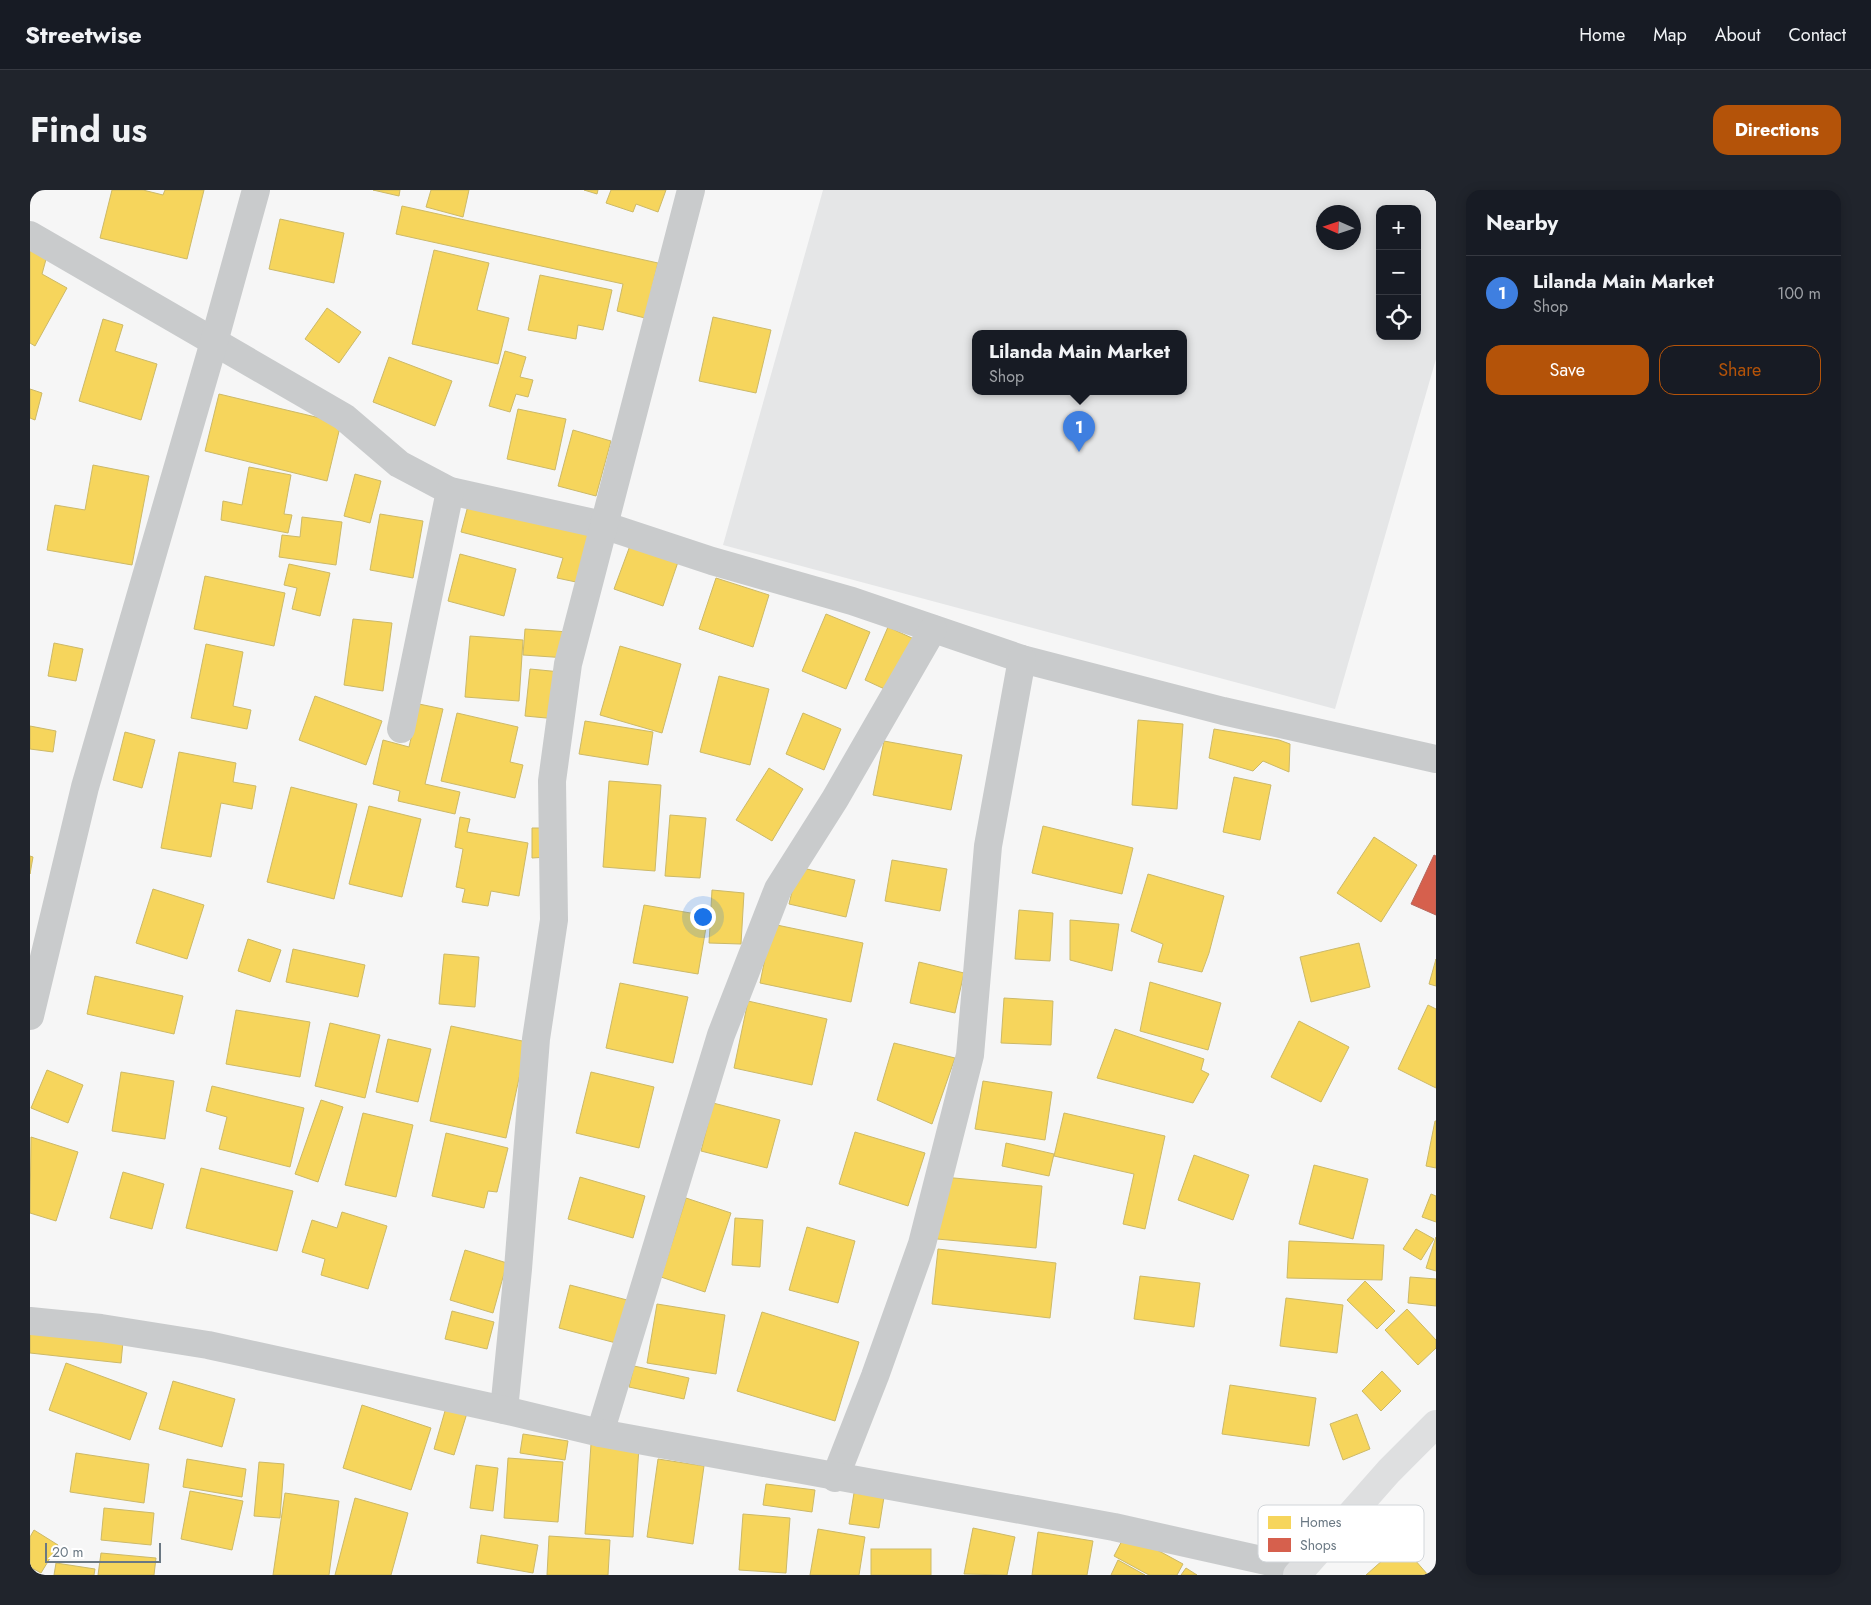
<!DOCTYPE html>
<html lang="en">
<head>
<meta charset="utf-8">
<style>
	body { margin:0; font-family:Jost,sans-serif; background:#20242c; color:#f1f3f6 }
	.controls { position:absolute; right:15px; top:15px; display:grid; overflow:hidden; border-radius:10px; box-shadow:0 2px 12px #0003 }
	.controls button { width:45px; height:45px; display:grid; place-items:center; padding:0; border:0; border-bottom:1px solid #363941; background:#171b24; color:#f1f3f6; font:25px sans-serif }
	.compass { position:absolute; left:1286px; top:15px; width:45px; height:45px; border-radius:50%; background:#171b24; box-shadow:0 2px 12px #0003; rotate:273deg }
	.scale { position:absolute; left:15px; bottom:12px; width:116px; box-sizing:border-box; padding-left:5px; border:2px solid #6a7883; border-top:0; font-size:14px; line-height:18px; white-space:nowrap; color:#6a7883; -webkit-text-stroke:4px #fff; paint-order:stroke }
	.you { position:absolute; left:672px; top:726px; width:18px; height:18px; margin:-12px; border:4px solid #fff; border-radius:50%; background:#1a73e8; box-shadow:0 0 0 8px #1a73e833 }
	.badge { display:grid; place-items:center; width:32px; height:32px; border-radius:50%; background:#b45309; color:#fff; font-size:16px; font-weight:700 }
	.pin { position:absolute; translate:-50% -41px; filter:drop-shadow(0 1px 2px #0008) }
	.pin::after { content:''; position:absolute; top:26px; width:18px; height:15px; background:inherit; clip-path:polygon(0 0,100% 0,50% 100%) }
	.popup { position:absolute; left:942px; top:140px; width:215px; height:65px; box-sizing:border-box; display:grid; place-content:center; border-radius:10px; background:#171b24; filter:drop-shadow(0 1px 4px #0005); font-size:16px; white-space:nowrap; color:#9ea1a6 }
	.popup b { font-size:19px; color:#f1f3f6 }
	.popup::after { content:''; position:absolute; left:50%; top:100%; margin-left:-10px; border:10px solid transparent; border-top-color:#171b24 }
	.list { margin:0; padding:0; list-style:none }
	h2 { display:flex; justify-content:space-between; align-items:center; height:65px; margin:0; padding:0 20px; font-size:21px }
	h2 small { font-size:16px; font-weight:400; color:#9ea1a6 }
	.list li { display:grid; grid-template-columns:32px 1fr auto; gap:15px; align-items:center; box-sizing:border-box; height:75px; padding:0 20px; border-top:1px solid #363941 }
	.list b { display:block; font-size:19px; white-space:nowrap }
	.list p { margin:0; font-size:16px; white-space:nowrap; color:#9ea1a6 }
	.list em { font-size:16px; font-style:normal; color:#9ea1a6 }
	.actions { display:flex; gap:10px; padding:15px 20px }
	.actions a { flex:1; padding:11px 0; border:1px solid #b45309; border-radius:15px; text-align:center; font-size:18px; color:#b45309 }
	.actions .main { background:#b45309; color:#fff }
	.icon { flex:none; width:28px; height:28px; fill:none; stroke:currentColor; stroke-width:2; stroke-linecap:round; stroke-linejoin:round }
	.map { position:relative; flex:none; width:1406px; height:1385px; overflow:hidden; border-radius:15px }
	header { display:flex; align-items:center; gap:30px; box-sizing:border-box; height:70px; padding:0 25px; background:#171b24; border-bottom:1px solid #363941 }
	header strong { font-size:24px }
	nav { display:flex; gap:28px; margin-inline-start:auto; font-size:18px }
	.intro { display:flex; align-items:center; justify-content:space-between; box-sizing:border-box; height:120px; padding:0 30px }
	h1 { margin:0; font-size:35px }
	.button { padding:12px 22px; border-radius:15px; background:#b45309; color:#fff; font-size:18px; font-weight:700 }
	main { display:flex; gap:30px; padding:0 30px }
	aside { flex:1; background:#171b24; border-radius:15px; box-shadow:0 2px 12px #0003 }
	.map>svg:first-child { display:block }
</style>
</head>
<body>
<header>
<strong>Streetwise</strong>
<nav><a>Home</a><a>Map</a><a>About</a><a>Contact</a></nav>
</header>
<div class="intro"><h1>Find us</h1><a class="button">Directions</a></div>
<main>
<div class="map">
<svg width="1406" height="1385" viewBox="0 0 1406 1385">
	<rect width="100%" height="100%" fill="#f6f6f6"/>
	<path fill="#e5e6e7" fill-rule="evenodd" d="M 793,0 L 1406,0 L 1406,169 L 1305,519 L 693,355 ZM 1350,19 L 1387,19 L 1387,146 L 1350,146 ZM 1294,22 L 1324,22 L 1324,52 L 1294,52 ZM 945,143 L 1153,143 L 1153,201 L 945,201 Z"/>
	<g fill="#f6d55c" stroke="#ccb968">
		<path d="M 82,0 L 113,0 L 133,5 L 135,0 L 174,0 L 157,69 L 70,48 Z"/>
		<path d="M 343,0 L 370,0 L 369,6 Z"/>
		<path d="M 401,0 L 439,0 L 433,27 L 396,17 Z"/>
		<path d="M 554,0 L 568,0 L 567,4 Z"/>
		<path d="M 581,0 L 636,0 L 628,22 L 606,14 L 603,22 L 576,13 Z"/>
		<path d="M 372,16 L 628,73 L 615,128 L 587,121 L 593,94 L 366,44 Z"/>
		<path d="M 250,29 L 314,43 L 304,93 L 239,79 Z"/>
		<path d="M 0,52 L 18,62 L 12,84 L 37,98 L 5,156 L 0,153 Z"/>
		<path d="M 404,60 L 459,73 L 447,120 L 479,128 L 468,174 L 382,154 Z"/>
		<path d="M 510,85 L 582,100 L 573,140 L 548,135 L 546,149 L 498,140 Z"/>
		<path d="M 297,118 L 331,142 L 309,173 L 275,149 Z"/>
		<path d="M 683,127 L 741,140 L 726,203 L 669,191 Z"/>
		<path d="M 73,129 L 93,135 L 85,161 L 127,174 L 111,230 L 49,211 Z"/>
		<path d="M 475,161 L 496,167 L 490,187 L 503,190 L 498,207 L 486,204 L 480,222 L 459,216 Z"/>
		<path d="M 359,167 L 422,191 L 405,236 L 343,212 Z"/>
		<path d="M 0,199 L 12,203 L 5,230 L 0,228 Z"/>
		<path d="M 189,204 L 311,233 L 297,291 L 175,261 Z"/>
		<path d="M 488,219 L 536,229 L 525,280 L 477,269 Z"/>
		<path d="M 543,240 L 581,251 L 566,306 L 528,296 Z"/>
		<path d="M 63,275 L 119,286 L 102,375 L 17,360 L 25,315 L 55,320 Z"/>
		<path d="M 219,277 L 261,285 L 254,324 L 262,325 L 258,343 L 191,330 L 193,311 L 212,315 Z"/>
		<path d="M 325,284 L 351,291 L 340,333 L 314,326 Z"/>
		<path d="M 440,308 L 560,339 L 546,392 L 527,388 L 533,368 L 431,342 Z"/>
		<path d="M 350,324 L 393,331 L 383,388 L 340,380 Z"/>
		<path d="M 272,327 L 312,332 L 306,375 L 249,367 L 252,345 L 270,347 Z"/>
		<path d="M 601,353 L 649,369 L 633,416 L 584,399 Z"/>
		<path d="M 430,364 L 486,379 L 474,426 L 418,411 Z"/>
		<path d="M 259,374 L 300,383 L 290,426 L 262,419 L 267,398 L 254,395 Z"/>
		<path d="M 175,386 L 255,403 L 244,456 L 164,439 Z"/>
		<path d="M 686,388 L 739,405 L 723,457 L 669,439 Z"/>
		<path d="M 796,424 L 840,442 L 816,499 L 772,481 Z"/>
		<path d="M 323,429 L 362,433 L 353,501 L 314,495 Z"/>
		<path d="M 858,437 L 884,449 L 861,502 L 835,490 Z"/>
		<path d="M 495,439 L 539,442 L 537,468 L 493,465 Z"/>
		<path d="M 440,446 L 493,450 L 489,511 L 435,507 Z"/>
		<path d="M 24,453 L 53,459 L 46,491 L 18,486 Z"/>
		<path d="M 176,454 L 213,462 L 203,516 L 221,520 L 217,539 L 161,528 Z"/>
		<path d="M 590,456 L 651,474 L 632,543 L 570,525 Z"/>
		<path d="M 500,479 L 531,482 L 527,529 L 495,526 Z"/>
		<path d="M 689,486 L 739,499 L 720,575 L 670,562 Z"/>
		<path d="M 285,506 L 352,531 L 336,575 L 269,550 Z"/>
		<path d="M 389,514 L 413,519 L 395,594 L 430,602 L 425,624 L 368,611 L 370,601 L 343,594 L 353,550 L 379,557 Z"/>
		<path d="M 427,523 L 488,537 L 480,572 L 493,575 L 485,608 L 411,591 Z"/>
		<path d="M 773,523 L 811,539 L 794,580 L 756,564 Z"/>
		<path d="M 1108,530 L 1153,534 L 1147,619 L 1102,615 Z"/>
		<path d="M 555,531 L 623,542 L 618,575 L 549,564 Z"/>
		<path d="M 0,536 L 26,541 L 23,562 L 0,559 Z"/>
		<path d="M 1184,539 L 1249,550 L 1260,554 L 1259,582 L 1233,571 L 1223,581 L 1179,568 Z"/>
		<path d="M 95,542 L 125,550 L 112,598 L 83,590 Z"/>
		<path d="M 854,551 L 932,565 L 921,620 L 843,605 Z"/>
		<path d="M 149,562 L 206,573 L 203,592 L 226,596 L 222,619 L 191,613 L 181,667 L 131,658 Z"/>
		<path d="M 739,578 L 773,599 L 742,651 L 706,630 Z"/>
		<path d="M 1204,587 L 1241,595 L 1230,650 L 1193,642 Z"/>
		<path d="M 579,591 L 631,595 L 625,681 L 573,677 Z"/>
		<path d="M 261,597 L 327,614 L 304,709 L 237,692 Z"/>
		<path d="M 339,616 L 391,629 L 372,707 L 319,694 Z"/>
		<path d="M 640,625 L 676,628 L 670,688 L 635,686 Z"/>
		<path d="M 430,627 L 440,629 L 437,642 L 498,653 L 489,706 L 461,701 L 458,716 L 432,712 L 435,699 L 426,697 L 433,659 L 425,657 Z"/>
		<path d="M 1013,636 L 1103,658 L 1092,704 L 1002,683 Z"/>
		<path d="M 502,638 L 519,638 L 518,667 L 502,668 Z"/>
		<path d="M 1344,647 L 1387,675 L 1351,732 L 1307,703 Z"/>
		<path d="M 0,666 L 3,667 L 0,684 Z"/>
		<path d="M 862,670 L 917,679 L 910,721 L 855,711 Z"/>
		<path d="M 768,677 L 825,690 L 816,727 L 759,714 Z"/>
		<path d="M 1118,684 L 1194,706 L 1179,763 L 1172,782 L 1128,772 L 1133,754 L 1101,741 Z"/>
		<path d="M 123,699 L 174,715 L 157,769 L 106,753 Z"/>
		<path d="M 682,700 L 714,703 L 711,754 L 679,753 Z"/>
		<path d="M 614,715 L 678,726 L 668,784 L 603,773 Z"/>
		<path d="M 989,720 L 1023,723 L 1020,771 L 985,769 Z"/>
		<path d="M 1040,730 L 1089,734 L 1082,781 L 1040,770 Z"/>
		<path d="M 742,734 L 833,753 L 821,812 L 730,793 Z"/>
		<path d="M 218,749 L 251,760 L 240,792 L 208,781 Z"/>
		<path d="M 1329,753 L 1340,797 L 1281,812 L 1270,767 Z"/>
		<path d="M 263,759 L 335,775 L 328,807 L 256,792 Z"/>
		<path d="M 414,764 L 449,767 L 445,817 L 409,814 Z"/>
		<path d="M 1406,769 L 1406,796 L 1399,794 Z"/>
		<path d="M 889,772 L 934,783 L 925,823 L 880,813 Z"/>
		<path d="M 65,786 L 153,806 L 144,844 L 57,824 Z"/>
		<path d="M 1120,792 L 1191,813 L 1178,860 L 1110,841 Z"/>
		<path d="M 590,793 L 658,807 L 643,873 L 576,858 Z"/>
		<path d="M 974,808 L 1023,811 L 1021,855 L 971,853 Z"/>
		<path d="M 718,811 L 797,829 L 782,895 L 704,878 Z"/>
		<path d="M 1398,815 L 1406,819 L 1406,898 L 1368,879 Z"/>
		<path d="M 206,820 L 280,832 L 270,887 L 196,874 Z"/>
		<path d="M 1269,831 L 1319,857 L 1291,912 L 1241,887 Z"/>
		<path d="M 300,833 L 350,845 L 335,908 L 285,896 Z"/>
		<path d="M 421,836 L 497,852 L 476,948 L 400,931 Z"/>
		<path d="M 1085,839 L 1174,869 L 1171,880 L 1179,884 L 1163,913 L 1067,888 Z"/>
		<path d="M 358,849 L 401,859 L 388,912 L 346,902 Z"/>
		<path d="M 864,853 L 925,868 L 902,934 L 847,910 Z"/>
		<path d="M 17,880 L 53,895 L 38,933 L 1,918 Z"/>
		<path d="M 91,882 L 144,891 L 135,949 L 82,941 Z"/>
		<path d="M 561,882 L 624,897 L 609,958 L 546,943 Z"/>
		<path d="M 953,891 L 1022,902 L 1015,950 L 945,939 Z"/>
		<path d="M 182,896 L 274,918 L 260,977 L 189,959 L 197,927 L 176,921 Z"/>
		<path d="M 291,910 L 313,917 L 288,992 L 265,984 Z"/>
		<path d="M 683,913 L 750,930 L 737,978 L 671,961 Z"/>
		<path d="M 333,923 L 383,935 L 366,1007 L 315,995 Z"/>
		<path d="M 1034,923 L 1135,946 L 1115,1039 L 1093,1034 L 1104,984 L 1024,966 Z"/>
		<path d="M 1405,931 L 1406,931 L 1406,978 L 1396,976 Z"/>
		<path d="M 825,942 L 895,963 L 878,1016 L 809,994 Z"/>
		<path d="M 416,943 L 478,958 L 467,1002 L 458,1001 L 454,1018 L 402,1006 Z"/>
		<path d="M 1,947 L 48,962 L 26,1031 L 0,1023 Z"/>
		<path d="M 976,953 L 1024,964 L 1019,986 L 972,976 Z"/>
		<path d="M 1164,965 L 1219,985 L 1203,1030 L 1148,1010 Z"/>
		<path d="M 1284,975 L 1338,989 L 1323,1049 L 1269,1034 Z"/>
		<path d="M 171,978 L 263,1001 L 247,1061 L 156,1038 Z"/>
		<path d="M 93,982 L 134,994 L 122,1039 L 80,1028 Z"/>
		<path d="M 550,987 L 615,1006 L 603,1048 L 538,1029 Z"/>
		<path d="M 913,987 L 1012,996 L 1006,1058 L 907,1049 Z"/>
		<path d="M 1401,1004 L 1406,1006 L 1406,1032 L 1392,1027 Z"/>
		<path d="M 656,1008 L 701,1023 L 675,1102 L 631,1087 Z"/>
		<path d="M 312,1022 L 357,1036 L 338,1099 L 291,1085 L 295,1069 L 272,1062 L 282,1030 L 307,1038 Z"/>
		<path d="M 705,1028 L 733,1030 L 730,1077 L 702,1075 Z"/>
		<path d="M 777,1037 L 825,1051 L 808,1113 L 759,1100 Z"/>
		<path d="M 1386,1039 L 1404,1049 L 1391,1070 L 1373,1059 Z"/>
		<path d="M 1406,1047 L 1406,1081 L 1396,1078 Z"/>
		<path d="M 1259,1051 L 1354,1055 L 1352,1090 L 1257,1088 Z"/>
		<path d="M 908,1059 L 1026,1073 L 1020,1128 L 902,1114 Z"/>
		<path d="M 435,1060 L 477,1073 L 463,1123 L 420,1110 Z"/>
		<path d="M 1110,1086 L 1170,1093 L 1164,1137 L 1104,1129 Z"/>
		<path d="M 1380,1087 L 1406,1089 L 1406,1116 L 1378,1113 Z"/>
		<path d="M 1335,1091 L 1365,1121 L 1347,1139 L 1317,1110 Z"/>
		<path d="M 540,1095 L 597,1110 L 586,1153 L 529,1138 Z"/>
		<path d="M 1256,1108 L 1313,1115 L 1307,1163 L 1250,1156 Z"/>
		<path d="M 627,1114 L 695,1125 L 686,1184 L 617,1173 Z"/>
		<path d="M 1377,1119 L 1406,1150 L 1406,1158 L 1388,1175 L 1355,1140 Z"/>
		<path d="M 422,1121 L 464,1132 L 457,1159 L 415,1149 Z"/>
		<path d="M 732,1122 L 829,1152 L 805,1231 L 707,1201 Z"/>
		<path d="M 0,1131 L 94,1141 L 91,1173 L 0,1163 Z"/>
		<path d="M 36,1173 L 117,1203 L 100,1250 L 19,1220 Z"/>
		<path d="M 604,1176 L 659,1188 L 654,1209 L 599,1197 Z"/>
		<path d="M 1352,1181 L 1371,1201 L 1351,1221 L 1332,1201 Z"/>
		<path d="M 143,1191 L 205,1209 L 192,1257 L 129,1239 Z"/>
		<path d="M 1200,1195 L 1286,1208 L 1279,1256 L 1192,1244 Z"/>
		<path d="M 417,1214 L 438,1220 L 424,1265 L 404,1259 Z"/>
		<path d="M 332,1215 L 401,1238 L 381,1300 L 313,1278 Z"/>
		<path d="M 1327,1224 L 1340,1259 L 1313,1270 L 1300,1234 Z"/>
		<path d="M 493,1244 L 538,1251 L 535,1270 L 490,1263 Z"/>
		<path d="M 561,1254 L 609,1257 L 603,1347 L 555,1344 Z"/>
		<path d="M 46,1263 L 119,1274 L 114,1313 L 40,1302 Z"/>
		<path d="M 478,1268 L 533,1272 L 528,1332 L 474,1328 Z"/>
		<path d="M 157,1269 L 216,1279 L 212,1307 L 153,1297 Z"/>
		<path d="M 628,1269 L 674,1276 L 663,1354 L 617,1347 Z"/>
		<path d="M 229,1272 L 254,1274 L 250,1328 L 224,1326 Z"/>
		<path d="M 446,1275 L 468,1278 L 463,1321 L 440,1318 Z"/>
		<path d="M 736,1294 L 785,1300 L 782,1322 L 733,1315 Z"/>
		<path d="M 160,1301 L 213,1311 L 202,1360 L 151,1349 Z"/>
		<path d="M 255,1303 L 309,1311 L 299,1385 L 243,1385 Z"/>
		<path d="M 824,1303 L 854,1307 L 849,1338 L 819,1334 Z"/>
		<path d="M 325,1308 L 378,1323 L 361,1385 L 305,1385 Z"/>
		<path d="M 74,1318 L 124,1323 L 121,1355 L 71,1350 Z"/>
		<path d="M 713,1324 L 760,1328 L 756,1383 L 709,1380 Z"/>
		<path d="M 943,1338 L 985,1347 L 977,1385 L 934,1384 Z"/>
		<path d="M 788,1339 L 835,1347 L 829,1385 L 780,1385 Z"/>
		<path d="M 4,1340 L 28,1355 L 11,1383 L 0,1377 L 0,1347 Z"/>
		<path d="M 1008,1342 L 1063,1351 L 1057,1385 L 1002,1385 Z"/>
		<path d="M 1096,1343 L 1153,1374 L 1147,1385 L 1119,1385 L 1084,1366 Z"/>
		<path d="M 451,1345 L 508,1355 L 503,1383 L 447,1373 Z"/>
		<path d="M 519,1346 L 580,1350 L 578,1385 L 517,1385 Z"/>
		<path d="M 1371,1354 L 1398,1385 L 1336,1385 Z"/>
		<rect x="841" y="1359" width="60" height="26"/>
		<path d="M 71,1363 L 126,1368 L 124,1385 L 68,1385 Z"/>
		<path d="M 1088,1370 L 1115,1385 L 1081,1385 Z"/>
		<path d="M 26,1373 L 65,1379 L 64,1385 L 24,1385 Z"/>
		<path d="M 1156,1378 L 1167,1385 L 1151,1385 Z"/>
	</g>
	<path fill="#d6604d" stroke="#b6675d" d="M 1404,665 L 1406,666 L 1406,725 L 1381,714 Z"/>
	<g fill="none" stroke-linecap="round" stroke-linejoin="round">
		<g stroke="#c9cbcc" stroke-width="28">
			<path d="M 0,45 L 314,227 L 369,274 L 420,301 L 573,335 L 682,371 L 822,411 L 992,469 L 1193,521 L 1406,569"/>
			<path d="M 371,539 L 420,301"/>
			<path d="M 0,826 L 55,597 L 184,152 L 226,0"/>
			<path d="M 474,1220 L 488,1079 L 506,849 L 524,730 L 522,591 L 538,474 L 661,0"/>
			<path d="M 570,1243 L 691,845 L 748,699 L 805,609 L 903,439"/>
			<path d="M 805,1288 L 845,1186 L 892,1054 L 940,865 L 958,656 L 992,469"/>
		</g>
		<path stroke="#c9cbcc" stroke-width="28" d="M 0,1131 L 71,1138 L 178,1155 L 474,1220 L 570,1243 L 1084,1337 L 1272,1379"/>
		<path stroke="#dedfe0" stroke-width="28" d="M 1267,1385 L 1359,1281 L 1406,1234"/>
	</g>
	<rect x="1228" y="1315" width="166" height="57" rx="8" fill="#fff" stroke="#d2d6da" stroke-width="1"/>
	<rect x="1238" y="1326" width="23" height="13" fill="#f6d55c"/>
	<rect x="1238" y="1348" width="23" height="14" fill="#d6604d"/>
	<g font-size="14" fill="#6a7883">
		<text x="1270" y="1337">Homes</text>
		<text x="1270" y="1360">Shops</text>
	</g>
</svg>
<div class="controls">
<button>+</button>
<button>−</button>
<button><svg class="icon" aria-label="locate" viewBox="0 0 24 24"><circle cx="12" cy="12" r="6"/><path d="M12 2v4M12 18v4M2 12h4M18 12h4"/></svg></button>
</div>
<svg class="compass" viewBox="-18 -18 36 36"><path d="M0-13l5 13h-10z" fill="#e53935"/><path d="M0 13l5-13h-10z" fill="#9ea1a6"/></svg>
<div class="scale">20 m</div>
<div class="you"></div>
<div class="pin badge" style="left:1049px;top:262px;background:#3f7fe0">1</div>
<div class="popup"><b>Lilanda Main Market</b>Shop</div>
</div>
<aside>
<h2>Nearby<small></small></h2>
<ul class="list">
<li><span class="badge" style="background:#3f7fe0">1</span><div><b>Lilanda Main Market</b><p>Shop</p></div><em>100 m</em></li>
</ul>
<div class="actions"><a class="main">Save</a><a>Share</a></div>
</aside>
</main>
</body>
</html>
